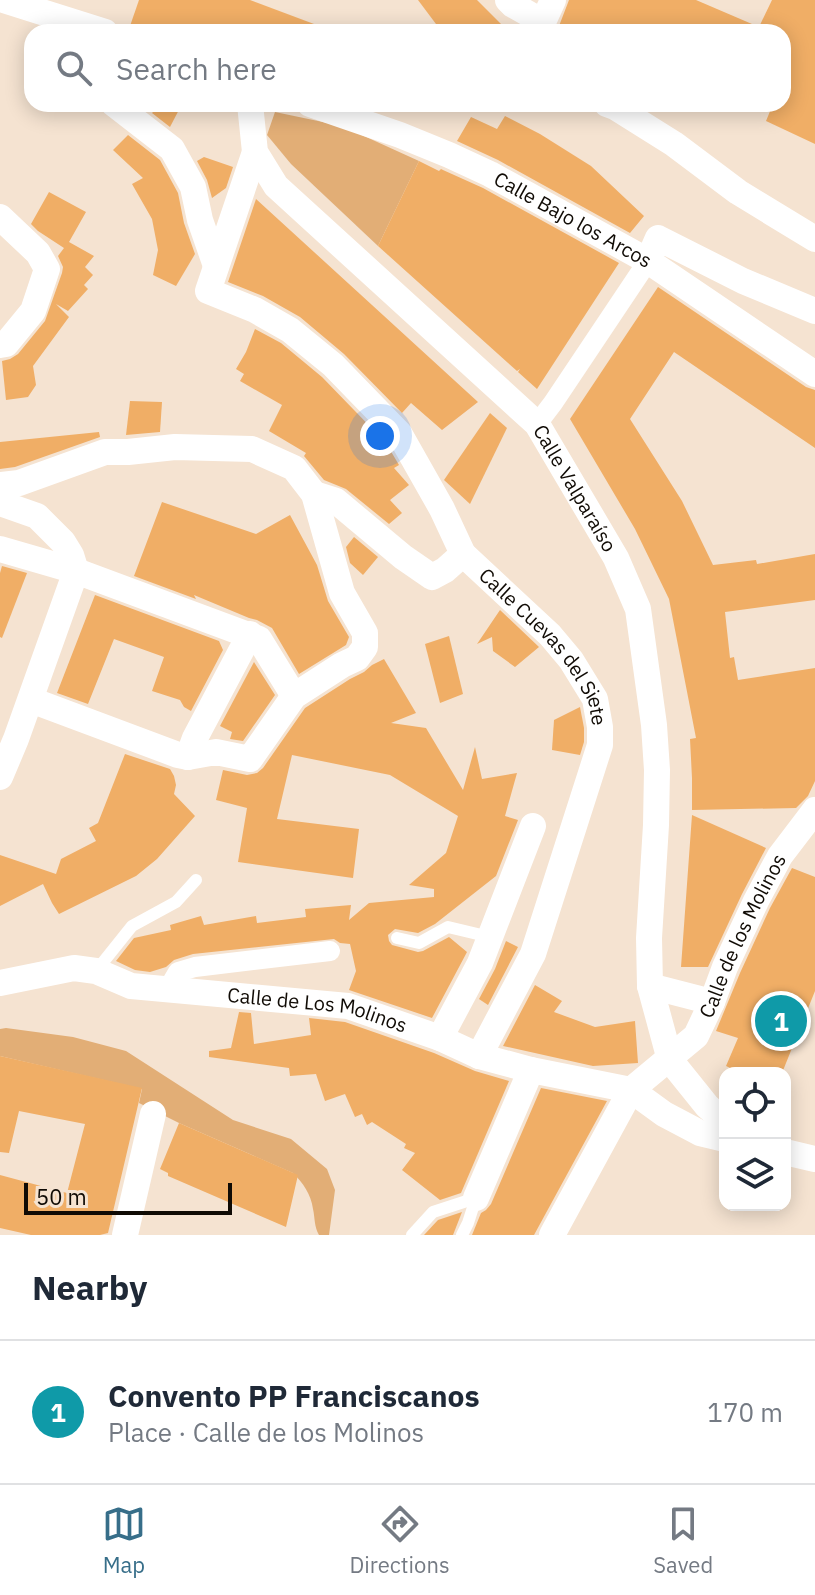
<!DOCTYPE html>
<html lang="en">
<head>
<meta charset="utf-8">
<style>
	body { margin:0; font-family:"IBM Plex Sans",sans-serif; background:#f6f6f7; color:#1f2937 }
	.controls { position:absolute; right:24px; bottom:24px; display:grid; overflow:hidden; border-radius:16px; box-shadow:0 4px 20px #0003 }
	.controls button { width:72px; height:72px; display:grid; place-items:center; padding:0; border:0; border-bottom:2px solid #e0e1e3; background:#fff; color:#1f2937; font:40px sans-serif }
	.scale { position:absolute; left:24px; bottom:20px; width:208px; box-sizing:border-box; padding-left:8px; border:4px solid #100b05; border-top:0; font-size:22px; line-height:28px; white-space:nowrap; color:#100b05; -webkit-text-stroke:6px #f5e3d1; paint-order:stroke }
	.you { position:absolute; left:380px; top:436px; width:28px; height:28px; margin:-20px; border:6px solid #fff; border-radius:50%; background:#1a73e8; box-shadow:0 0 0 12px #1a73e833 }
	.badge { display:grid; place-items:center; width:52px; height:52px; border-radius:50%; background:#376e89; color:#fff; font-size:26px; font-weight:700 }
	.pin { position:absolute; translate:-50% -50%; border:4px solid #fff; box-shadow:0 2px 8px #0006 }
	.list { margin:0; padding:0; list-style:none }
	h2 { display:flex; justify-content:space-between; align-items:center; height:104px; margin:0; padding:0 32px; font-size:34px }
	h2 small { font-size:26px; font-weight:400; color:#747a83 }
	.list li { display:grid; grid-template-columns:52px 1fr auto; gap:24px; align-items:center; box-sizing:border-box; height:144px; padding:0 32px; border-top:2px solid #e0e1e3 }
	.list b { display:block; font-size:30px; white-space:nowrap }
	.list p { margin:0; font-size:26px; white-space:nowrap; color:#747a83 }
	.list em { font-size:26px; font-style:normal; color:#747a83 }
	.icon { flex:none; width:44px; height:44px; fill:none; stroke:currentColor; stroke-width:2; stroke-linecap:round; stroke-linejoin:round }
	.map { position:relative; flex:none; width:815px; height:1235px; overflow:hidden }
	.search { position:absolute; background:#fff; box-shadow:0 4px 20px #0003; left:24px; right:24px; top:24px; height:88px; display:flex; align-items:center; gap:20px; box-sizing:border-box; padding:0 28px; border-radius:24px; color:#747a83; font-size:30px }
	.sheet { height:248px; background:#fff }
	nav { display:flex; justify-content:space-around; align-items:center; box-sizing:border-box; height:112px; border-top:2px solid #e0e1e3; background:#fff; font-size:22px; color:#747a83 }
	nav a { display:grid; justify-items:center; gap:4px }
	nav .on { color:#376e89 }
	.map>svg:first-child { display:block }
</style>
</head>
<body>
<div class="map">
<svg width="815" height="1235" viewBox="0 0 815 1235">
	<rect width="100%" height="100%" fill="#f5e3d1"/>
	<g fill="#e2ae76">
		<path d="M 275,112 L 342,126 L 419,161 L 378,246 L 291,164 L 267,135 Z"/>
		<path d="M 6,1028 L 73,1037 L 126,1051 L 233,1120 L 291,1139 L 327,1169 L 335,1190 L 329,1235 L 319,1235 C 314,1226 315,1218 313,1209 C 311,1194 303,1183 293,1173 L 179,1123 L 139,1103 L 142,1089 L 0,1056 L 0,1029 Z"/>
	</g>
	<g fill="#f0ae66">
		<path d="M 139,0 L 250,0 L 330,30 L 329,32 L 147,32 L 130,26 Z"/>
		<path d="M 418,0 L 477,0 L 509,32 L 442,32 Z"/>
		<path d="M 569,0 L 696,0 L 759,27 L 772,0 L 815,0 L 815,144 L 766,121 L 773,104 L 783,104 L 783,32 L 571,32 L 559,26 Z"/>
		<path d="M 161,104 L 182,104 L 170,127 L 152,113 Z"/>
		<path d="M 505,116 L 540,134 L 591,166 L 644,216 L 630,233 L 498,160 L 457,141 L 471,117 L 497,129 Z"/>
		<path d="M 128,135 L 160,160 L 178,193 L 184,223 L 195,254 L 176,286 L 153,275 L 158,250 L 152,219 L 132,184 L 143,178 L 113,150 Z"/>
		<path d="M 204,157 L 233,167 L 226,188 L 212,198 L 207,180 L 197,161 Z"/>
		<path d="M 419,161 L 439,171 L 441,169 L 443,170 L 483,188 L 619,263 L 537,389 L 518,372 L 520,369 L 517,371 L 378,246 Z"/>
		<path d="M 49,192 L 86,212 L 69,242 L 94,256 L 85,267 L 93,275 L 84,285 L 88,289 L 68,311 L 56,304 L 69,317 L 33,366 L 36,385 L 28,397 L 6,400 L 2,361 L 10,359 L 18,354 L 45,321 L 62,273 L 63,267 L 58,256 L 64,248 L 38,231 L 31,224 Z"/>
		<path d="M 256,199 L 372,305 L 478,402 L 442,430 L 411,403 L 402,413 L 344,354 L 300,317 L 263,296 L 228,282 Z"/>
		<path d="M 658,287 L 806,387 L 815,390 L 815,448 L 674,352 L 630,419 L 682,501 L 713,565 L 756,560 L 757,564 L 815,554 L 815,600 L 725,612 L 730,658 L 734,657 L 738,680 L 815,668 L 815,781 L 808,796 L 796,808 L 692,810 L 692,778 L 690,739 L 696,738 L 669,599 L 635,529 L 570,419 Z"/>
		<path d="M 255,329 L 281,343 L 322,377 L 386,443 L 399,465 L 394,468 L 409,485 L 390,500 L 402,513 L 389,524 L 346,489 L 324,480 L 304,456 L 306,453 L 269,431 L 282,405 L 240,381 L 244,374 L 236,369 L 246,352 Z"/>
		<path d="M 130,401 L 162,402 L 160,432 L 126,435 Z"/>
		<path d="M 490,413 L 507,428 L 470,504 L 444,480 Z"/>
		<path d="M 99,432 L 100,437 L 15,467 L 0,469 L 0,442 Z"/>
		<path d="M 162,502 L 256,534 L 290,515 L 317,565 L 328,601 L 349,637 L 346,645 L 299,674 L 272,628 L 257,620 L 249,618 L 194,595 L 196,599 L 134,576 Z"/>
		<path d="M 354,537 L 378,557 L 363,575 L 350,563 L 346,547 Z"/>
		<path d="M 2,566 L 27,573 L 2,638 L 0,637 L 0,573 Z"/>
		<path d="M 95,595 L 219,641 L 223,650 L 191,711 L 184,707 L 180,700 L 152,691 L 164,657 L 114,639 L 88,704 L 57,693 Z"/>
		<path d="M 500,610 L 539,647 L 515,667 L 493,651 L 492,637 L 477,644 Z"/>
		<path d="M 449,636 L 463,694 L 440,703 L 425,644 Z"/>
		<path d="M 384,659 L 416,713 L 391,723 L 426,728 L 463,790 L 475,747 L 482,779 L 517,773 L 505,816 L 518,820 L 496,876 L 435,924 L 418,933 L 395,929 L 388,935 L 389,941 L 392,945 L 418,952 L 423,951 L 449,937 L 467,952 L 432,1018 L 349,990 L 356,971 L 350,944 L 340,943 L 334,939 L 193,954 L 174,960 L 166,967 L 150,972 L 135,970 L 116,961 L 134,938 L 171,930 L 170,925 L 201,916 L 204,925 L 256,916 L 257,923 L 306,917 L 305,909 L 351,905 L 349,920 L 369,903 L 434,897 L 434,889 L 409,885 L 446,853 L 458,816 L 390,775 L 292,755 L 277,819 L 359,829 L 353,878 L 238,862 L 247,808 L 216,800 L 223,770 L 247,775 L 257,773 L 263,768 L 305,708 L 350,679 L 364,672 L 372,665 Z"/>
		<path d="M 254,662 L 275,695 L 243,741 L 230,739 L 232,732 L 220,726 Z"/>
		<path d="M 580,707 L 584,728 L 584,742 L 580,755 L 552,750 L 554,720 Z"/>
		<path d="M 125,754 L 170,769 L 174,776 L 176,785 L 174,794 L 195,816 L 157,859 L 136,876 L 59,914 L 52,903 L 43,884 L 0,906 L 0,855 L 56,874 L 61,859 L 96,841 L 89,828 L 98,823 Z"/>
		<path d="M 692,815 L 766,848 L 742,894 L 708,967 L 681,967 Z"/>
		<path d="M 792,868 L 815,877 L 815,991 L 782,1073 L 741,1073 L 726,1066 L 738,1038 L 716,1031 L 740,973 L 770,908 Z"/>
		<path d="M 506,941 L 518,947 L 488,1005 L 479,999 L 495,969 Z"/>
		<path d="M 535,985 L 562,1001 L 554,1012 L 595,1027 L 635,1021 L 638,1063 L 593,1066 L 503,1046 Z"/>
		<path d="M 239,1012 L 251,1013 L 254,1044 L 311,1035 L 309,1018 L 345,1022 L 434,1053 L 475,1071 L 509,1081 L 461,1193 L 440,1200 L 402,1170 L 415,1153 L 404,1148 L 406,1144 L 372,1122 L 367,1125 L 362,1114 L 355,1117 L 345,1094 L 325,1101 L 316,1074 L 290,1076 L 289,1068 L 209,1057 L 209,1051 L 231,1048 Z"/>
		<path d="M 0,1056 L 142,1088 L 108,1233 L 100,1235 L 31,1235 L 0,1228 L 0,1175 L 67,1193 L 85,1124 L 19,1111 L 9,1153 L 0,1152 Z"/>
		<path d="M 541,1088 L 607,1101 L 534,1235 L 472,1235 L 481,1213 L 486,1210 L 491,1204 Z"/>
		<path d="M 179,1123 L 298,1175 L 286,1227 L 168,1176 L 168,1173 L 160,1169 Z"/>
		<path d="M 462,1212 L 453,1235 L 424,1235 L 438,1220 Z"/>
	</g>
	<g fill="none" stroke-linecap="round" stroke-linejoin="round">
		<g stroke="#fff" stroke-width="12">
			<path d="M 397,938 L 419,943 L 448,927 L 490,937"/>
			<path d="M 96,971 L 132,926 L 176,902 L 196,880"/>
			<path d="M 412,1235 L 433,1212 L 476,1198"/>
			<path d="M 462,1235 L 468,1223 L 476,1198"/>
		</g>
		<g stroke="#fff" stroke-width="20">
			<path d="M 537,424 L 553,403 L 648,261"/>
			<path d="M 168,989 L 178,972 L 195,967 L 330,951"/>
		</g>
		<g stroke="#fff" stroke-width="26">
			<path d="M 4,0 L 105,32"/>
			<path d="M 508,0 L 513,5 L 543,22"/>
			<path d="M 543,22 L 553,0"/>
			<path d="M 114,104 L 172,149 L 193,187 L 200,220 L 216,266"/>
			<path id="s1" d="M 250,104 L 255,152 L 276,186 L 537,424 L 616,558 L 638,609 L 654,725 L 657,770 L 656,825 L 649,938 L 650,986 L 670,1060 L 707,1106 L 725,1122"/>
			<path id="s2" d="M 310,104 L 400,135 L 449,155 L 490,174 L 648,261 L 815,374"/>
			<path d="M 607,104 L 615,107 L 674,144 L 738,192 L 815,239"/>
			<path id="s3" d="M 255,152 L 208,291 L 255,310 L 290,330 L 333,365 L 399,433 L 442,509 L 463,554 L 550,635 L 571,660 L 595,699 L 600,727 L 600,745 L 533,954 L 479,1056"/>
			<path d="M 0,217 L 38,253 L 47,269 L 33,311 L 6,344 L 0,345"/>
			<path d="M 648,261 L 658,238 L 743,281 L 815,311"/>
			<path d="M 0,485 L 19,483 L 105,452 L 128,452 L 175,447 L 252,449 L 294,468 L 314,494 L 342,593 L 365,633 L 365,647 L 357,658 L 342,665 L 294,696 L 250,759 L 216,752 L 188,757 L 178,755 L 31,700"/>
			<path d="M 314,494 L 336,501 L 403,557 L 432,577 L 445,570 L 463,554"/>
			<path d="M 0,503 L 37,516 L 63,542 L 71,555 L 76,571"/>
			<path d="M 0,549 L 76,571 L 259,639 L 294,696"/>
			<path d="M 188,757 L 195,738 L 250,634"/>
			<path d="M 0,777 L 16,739 L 76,571"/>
			<path id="s4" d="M 0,983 L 74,968 L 96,971 L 131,986 L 348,1006 L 440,1038 L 479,1056 L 531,1070 L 631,1090 L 664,1114 L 700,1133 L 725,1139"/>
			<path d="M 650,986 L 712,1002"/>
			<path d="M 440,1038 L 480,963 L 533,826"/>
			<path d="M 785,1152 L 815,1159"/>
			<path d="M 476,1198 L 531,1070"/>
			<path d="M 125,1235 L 153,1114"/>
			<path id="s5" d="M 552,1235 L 631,1090 L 696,1036 L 712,1002 L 725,967 L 756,901 L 780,856 L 815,810"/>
		</g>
	</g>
	<g text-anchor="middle" stroke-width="7" stroke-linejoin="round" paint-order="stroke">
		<g font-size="20" fill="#100b05" stroke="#f5e3d1">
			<text dy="7" stroke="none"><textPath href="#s2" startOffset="288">Calle Bajo los Arcos</textPath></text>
			<text dy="7" stroke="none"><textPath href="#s1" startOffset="516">Calle Valparaíso</textPath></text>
			<text dy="7" stroke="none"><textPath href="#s3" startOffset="650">Calle Cuevas del Siete</textPath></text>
			<text dy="7" stroke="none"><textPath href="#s5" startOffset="360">Calle de los Molinos</textPath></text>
			<text dy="7" stroke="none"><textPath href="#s4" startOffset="324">Calle de Los Molinos</textPath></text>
		</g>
	</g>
</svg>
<div class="controls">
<button><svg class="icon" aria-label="locate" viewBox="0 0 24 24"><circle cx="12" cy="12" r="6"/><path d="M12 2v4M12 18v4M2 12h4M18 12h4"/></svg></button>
<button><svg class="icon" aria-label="layers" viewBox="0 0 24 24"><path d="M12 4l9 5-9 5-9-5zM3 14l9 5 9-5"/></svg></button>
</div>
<div class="scale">50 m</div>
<div class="you"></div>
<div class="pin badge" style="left:781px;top:1021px;background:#0f9aa8">1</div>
<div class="search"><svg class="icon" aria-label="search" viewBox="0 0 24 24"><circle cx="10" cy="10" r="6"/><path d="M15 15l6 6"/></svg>Search here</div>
</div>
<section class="sheet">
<h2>Nearby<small></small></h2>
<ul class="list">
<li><span class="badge" style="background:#0f9aa8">1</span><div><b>Convento PP Franciscanos</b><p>Place · Calle de los Molinos</p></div><em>170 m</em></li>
</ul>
</section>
<nav>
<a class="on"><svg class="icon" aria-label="map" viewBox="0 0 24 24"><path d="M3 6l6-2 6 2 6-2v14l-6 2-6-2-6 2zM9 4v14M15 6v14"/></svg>Map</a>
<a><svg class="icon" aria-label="directions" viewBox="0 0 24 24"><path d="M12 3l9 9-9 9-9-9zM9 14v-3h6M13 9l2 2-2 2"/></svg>Directions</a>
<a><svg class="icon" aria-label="saved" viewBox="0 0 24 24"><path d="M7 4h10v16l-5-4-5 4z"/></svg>Saved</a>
</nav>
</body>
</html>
